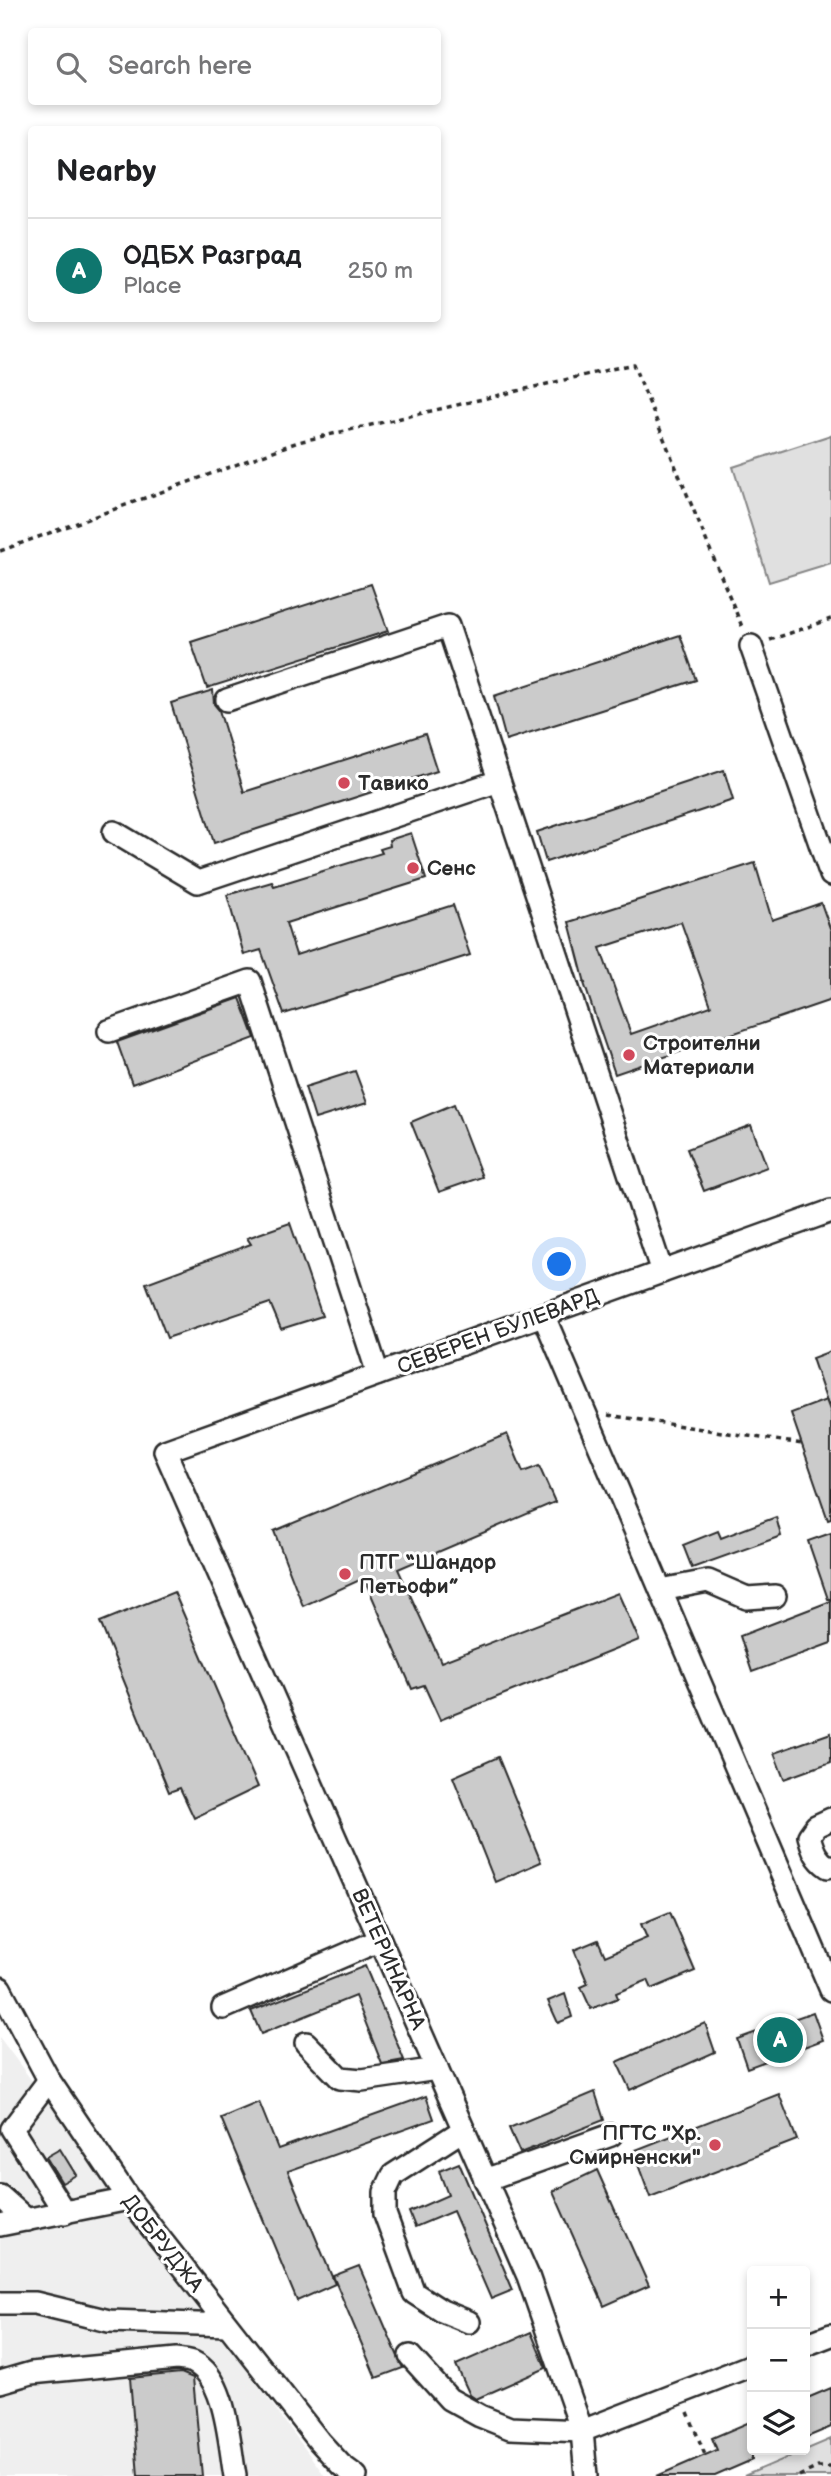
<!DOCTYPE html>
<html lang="en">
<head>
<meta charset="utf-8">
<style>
	body { margin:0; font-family:"Balsamiq Sans",sans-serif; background:#f2f2f2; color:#202124 }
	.controls { position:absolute; right:21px; bottom:21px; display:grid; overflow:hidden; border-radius:7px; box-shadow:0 4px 10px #0003 }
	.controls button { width:63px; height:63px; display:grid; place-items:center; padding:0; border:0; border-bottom:2px solid #e0e0e0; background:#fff; color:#202124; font:35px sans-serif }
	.you { position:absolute; left:560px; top:1265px; width:24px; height:24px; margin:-18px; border:5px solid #fff; border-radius:50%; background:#1a73e8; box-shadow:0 0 0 10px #1a73e833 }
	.badge { display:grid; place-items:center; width:46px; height:46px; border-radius:50%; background:#0f766e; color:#fff; font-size:23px; font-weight:700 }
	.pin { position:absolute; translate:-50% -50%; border:4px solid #fff; box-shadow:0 2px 7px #0006 }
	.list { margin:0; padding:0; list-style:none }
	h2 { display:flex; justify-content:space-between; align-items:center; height:91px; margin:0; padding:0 28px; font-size:30px }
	h2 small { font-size:23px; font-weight:400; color:#757577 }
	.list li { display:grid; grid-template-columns:46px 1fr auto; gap:21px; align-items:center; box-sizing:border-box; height:105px; padding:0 28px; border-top:2px solid #e0e0e0 }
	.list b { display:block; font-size:26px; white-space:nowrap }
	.list p { margin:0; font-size:23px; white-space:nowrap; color:#757577 }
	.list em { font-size:23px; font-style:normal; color:#757577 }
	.icon { flex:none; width:38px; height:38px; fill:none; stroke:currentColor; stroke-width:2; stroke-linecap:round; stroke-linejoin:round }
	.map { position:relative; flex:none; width:831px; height:2476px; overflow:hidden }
	.search { position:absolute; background:#fff; box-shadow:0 4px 10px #0003; left:28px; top:28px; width:413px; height:77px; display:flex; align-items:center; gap:18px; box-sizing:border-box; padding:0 24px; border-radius:7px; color:#757577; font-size:26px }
	.panel { position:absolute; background:#fff; box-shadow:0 4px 10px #0003; left:28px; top:126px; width:413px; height:196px; border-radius:7px }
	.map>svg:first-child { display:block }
</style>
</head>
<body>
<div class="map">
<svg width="831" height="2476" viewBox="0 0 831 2476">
	<rect width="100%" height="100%" fill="#fff"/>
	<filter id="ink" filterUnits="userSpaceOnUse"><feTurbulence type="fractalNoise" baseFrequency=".0143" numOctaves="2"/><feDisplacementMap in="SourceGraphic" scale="14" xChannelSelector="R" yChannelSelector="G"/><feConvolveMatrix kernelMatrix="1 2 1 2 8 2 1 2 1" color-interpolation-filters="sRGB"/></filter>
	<g filter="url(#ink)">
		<path fill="#efefef" d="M 0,2038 L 266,2396 L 325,2476 L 0,2476 Z"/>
		<g fill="#e0e0e0" stroke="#868686" stroke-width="2">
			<path d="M 831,435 L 831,563 L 769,582 L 733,467 Z"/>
			<path d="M 831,2439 L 831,2476 L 744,2476 Z"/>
		</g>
		<g fill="#cbcbcb" stroke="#2b2b2b" stroke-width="2" fill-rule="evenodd">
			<path d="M 371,584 L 388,631 L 207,688 L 191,642 Z"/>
			<path d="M 680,635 L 696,680 L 506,740 L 494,696 Z"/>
			<path d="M 213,690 L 214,704 L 219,710 L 244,792 L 425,734 L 437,771 L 214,843 L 171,703 Z"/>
			<path d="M 724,770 L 733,800 L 546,862 L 537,832 Z"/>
			<path d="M 411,833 L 426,879 L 286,923 L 296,955 L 453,905 L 470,955 L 284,1014 L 261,950 L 244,955 L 227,895 L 272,882 L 274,886 L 382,853 L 380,849 L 390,846 L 389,840 Z"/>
			<path d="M 755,863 L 772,920 L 821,903 L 831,931 L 831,1000 L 615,1074 L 584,983 L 585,983 L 569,922 ZM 681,922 L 711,1006 L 631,1034 L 600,948 Z"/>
			<path d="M 240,998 L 255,1038 L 132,1084 L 117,1042 Z"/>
			<path d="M 355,1071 L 367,1103 L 315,1119 L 305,1087 Z"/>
			<path d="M 454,1104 L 482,1177 L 439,1192 L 411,1122 Z"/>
			<path d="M 751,1125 L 767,1167 L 704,1191 L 687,1149 Z"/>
			<path d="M 290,1223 L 322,1316 L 281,1329 L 270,1303 L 167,1338 L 146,1283 L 251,1244 L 247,1238 Z"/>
			<path d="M 831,1351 L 831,1404 L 828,1405 L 812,1358 Z"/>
			<path d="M 826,1400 L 831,1413 L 831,1519 L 828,1520 L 791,1413 Z"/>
			<path d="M 507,1434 L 523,1472 L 539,1466 L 555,1502 L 398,1569 L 441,1662 L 618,1593 L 639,1640 L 440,1720 L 424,1685 L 412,1689 L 364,1578 L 303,1606 L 274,1531 Z"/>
			<path d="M 776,1517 L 781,1536 L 692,1568 L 683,1545 L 718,1531 L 721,1538 Z"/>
			<path d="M 831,1533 L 831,1599 L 828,1599 L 808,1541 Z"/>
			<path d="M 174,1592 L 258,1787 L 194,1818 L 180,1788 L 169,1792 L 100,1622 Z"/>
			<path d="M 831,1601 L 831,1643 L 752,1672 L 740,1636 Z"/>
			<path d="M 831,1733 L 831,1762 L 784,1779 L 774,1753 Z"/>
			<path d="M 498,1757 L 541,1862 L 495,1882 L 453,1777 Z"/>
			<path d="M 670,1912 L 695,1971 L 652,1989 L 648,1980 L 616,1993 L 618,1998 L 591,2009 L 581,1987 L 588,1984 L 574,1950 L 598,1940 L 605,1956 L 647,1938 L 641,1924 Z"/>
			<path d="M 365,1966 L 404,2060 L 382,2064 L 355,1996 L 261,2034 L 251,2011 Z"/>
			<path d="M 565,1994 L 572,2017 L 558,2023 L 548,2001 Z"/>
			<path d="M 813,2012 L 823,2040 L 747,2068 L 737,2039 Z"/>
			<path d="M 705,2023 L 715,2052 L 630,2090 L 617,2062 Z"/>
			<path d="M 595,2092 L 604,2120 L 520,2153 L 509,2128 Z"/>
			<path d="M 779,2094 L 797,2140 L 650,2197 L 633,2151 Z"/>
			<path d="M 426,2096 L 434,2119 L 288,2171 L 335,2284 L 297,2301 L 221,2118 L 259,2102 L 278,2149 Z"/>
			<path d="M 60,2149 L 76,2175 L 62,2183 L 46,2157 Z"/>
			<path d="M 459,2163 L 513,2290 L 491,2299 L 453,2211 L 415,2227 L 409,2212 L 448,2195 L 439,2171 Z"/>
			<path d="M 597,2170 L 649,2286 L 604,2306 L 553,2191 Z"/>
			<path d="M 359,2266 L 403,2368 L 376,2378 L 333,2276 Z"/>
			<path d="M 531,2332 L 546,2368 L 476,2399 L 470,2395 L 456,2365 Z"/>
			<path d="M 181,2373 L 193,2378 L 202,2476 L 138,2476 L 130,2378 Z"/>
			<path d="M 831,2388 L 831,2427 L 805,2438 L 805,2399 Z"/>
			<path d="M 752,2421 L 752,2460 L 715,2476 L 657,2476 L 717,2450 L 712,2438 Z"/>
		</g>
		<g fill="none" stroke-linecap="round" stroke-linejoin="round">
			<defs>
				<g id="minor">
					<path d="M 751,646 L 831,875"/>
					<path d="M 227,700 L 448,626 L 662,1272"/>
					<path d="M 114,832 L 198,882 L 499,781"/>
					<path d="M 109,1031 L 250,981 L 378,1374"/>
					<path d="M 543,1314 L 831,1990"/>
					<path d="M 661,1590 L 708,1581 L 747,1598 L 775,1596"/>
					<path d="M 831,1819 L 816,1826 L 809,1836 C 813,1850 816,1859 828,1867 L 831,1866"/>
					<path d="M 0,1988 L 49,2080 L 129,2199 L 319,2441 L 341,2465 L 356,2476"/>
					<path d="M 223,2008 L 380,1940"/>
					<path d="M 306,2043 L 340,2078 L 362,2080 L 437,2069"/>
					<path d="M 49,2080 L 12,2129 L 65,2213"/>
					<path d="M 463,2130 L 393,2175 L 385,2192 L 385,2214 L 414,2293 L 442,2311 L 469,2322"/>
					<path d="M 485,2180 L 611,2135"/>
					<path d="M 0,2196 L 27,2220"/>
					<path d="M 0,2225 L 129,2199"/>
					<path d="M 0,2303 L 35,2303 L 109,2321 L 227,2325"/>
					<path d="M 805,2345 L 831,2335"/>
					<path d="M 410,2356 L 449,2399 L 480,2416 L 510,2428 L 582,2431 L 752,2365"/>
					<path d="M 0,2382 L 31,2373 L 177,2359 C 182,2360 188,2360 193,2362 C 227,2378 229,2444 235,2476"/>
					<path d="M 586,2476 L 582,2431 L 528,2276 L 165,1451 L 831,1211"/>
				</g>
			</defs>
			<use href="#minor" stroke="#2b2b2b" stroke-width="26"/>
			<g stroke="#2b2b2b" stroke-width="3.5" stroke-dasharray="5 5" stroke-linecap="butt">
				<path d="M 0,551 L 298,442 L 633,364 L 743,629"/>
				<path d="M 770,640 L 831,619"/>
				<path d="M 608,1415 L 802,1444"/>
				<path d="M 688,2412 L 705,2455"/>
				<path d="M 799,2476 L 818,2467 L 831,2467"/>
			</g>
			<use href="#minor" stroke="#fff" stroke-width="21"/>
		</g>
	</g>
	<g fill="#d1495b" stroke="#fff" stroke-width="2.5">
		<circle cx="344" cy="783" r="7"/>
		<circle cx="413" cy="868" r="7"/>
		<circle cx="629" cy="1055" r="7"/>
		<circle cx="345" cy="1574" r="7"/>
		<circle cx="715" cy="2145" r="7"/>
	</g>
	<g text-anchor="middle" stroke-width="6" stroke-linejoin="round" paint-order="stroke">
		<g font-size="21" font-weight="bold" fill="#2b2b2b" stroke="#fff" text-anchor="start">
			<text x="358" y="790">Тавико</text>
			<text x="427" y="875">Сенс</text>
			<text x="643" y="1050">Строителни<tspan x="643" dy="24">Материали</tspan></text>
			<text x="359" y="1569">ПТГ “Шандор<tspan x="359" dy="24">Петьофи”</tspan></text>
			<text x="701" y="2140" text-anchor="end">ПГТС "Хр.<tspan x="701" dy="24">Смирненски"</tspan></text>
		</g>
		<g font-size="21" fill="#2b2b2b" stroke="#fff">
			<text transform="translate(498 1331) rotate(-20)" y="7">СЕВЕРЕН БУЛЕВАРД</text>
			<text transform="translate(389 1959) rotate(66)" y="7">ВЕТЕРИНАРНА</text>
			<text transform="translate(163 2243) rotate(52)" y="7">ДОБРУДЖА</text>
		</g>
	</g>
</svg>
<div class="controls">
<button>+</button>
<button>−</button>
<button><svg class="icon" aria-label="layers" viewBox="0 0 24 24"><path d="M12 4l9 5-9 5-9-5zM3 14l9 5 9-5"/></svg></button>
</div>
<div class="you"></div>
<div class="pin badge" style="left:780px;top:2040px">A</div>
<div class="search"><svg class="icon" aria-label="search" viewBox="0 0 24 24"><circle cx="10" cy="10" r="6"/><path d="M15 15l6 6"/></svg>Search here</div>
<section class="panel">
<h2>Nearby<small></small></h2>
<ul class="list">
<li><span class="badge">A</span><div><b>ОДБХ Разград</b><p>Place</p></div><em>250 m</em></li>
</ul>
</section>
</div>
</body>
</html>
